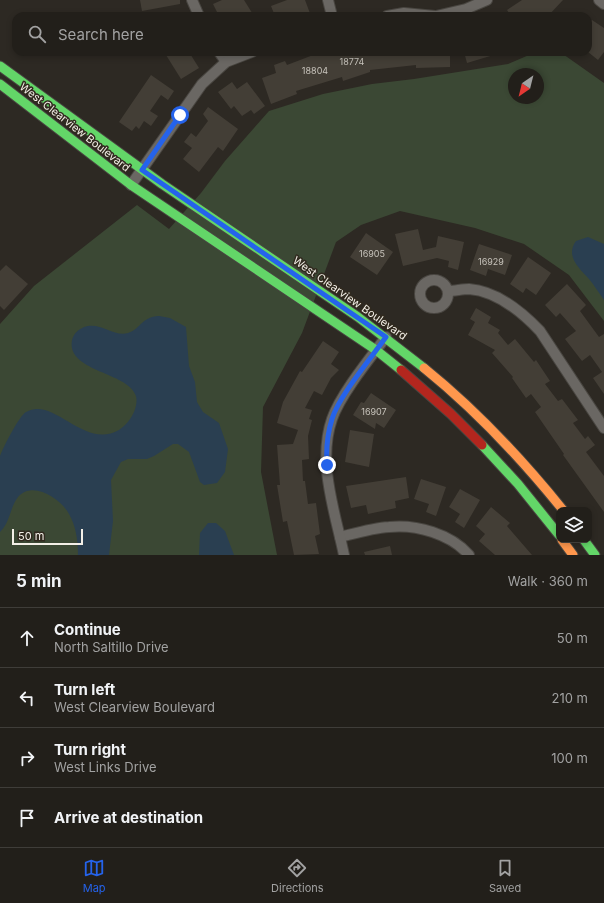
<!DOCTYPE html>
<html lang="en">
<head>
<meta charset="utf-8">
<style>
	body { margin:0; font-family:Inter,sans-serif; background:#2e2c27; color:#f1f3f6 }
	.controls { position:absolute; right:12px; bottom:12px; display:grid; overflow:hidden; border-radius:8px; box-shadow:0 2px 6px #0003 }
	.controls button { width:36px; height:36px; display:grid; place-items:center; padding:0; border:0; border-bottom:1px solid #3f3d39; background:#221f1a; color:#f1f3f6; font:20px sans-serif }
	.compass { position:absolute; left:508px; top:68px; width:36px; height:36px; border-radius:50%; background:#221f1a; box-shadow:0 2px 6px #0003; rotate:215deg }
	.scale { position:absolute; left:12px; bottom:10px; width:71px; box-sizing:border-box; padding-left:4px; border:2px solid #f3efe7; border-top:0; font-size:11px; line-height:14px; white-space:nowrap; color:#f3efe7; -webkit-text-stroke:3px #312a1f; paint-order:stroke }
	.stop { position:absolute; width:12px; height:12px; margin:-9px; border:3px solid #2563eb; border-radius:50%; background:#fff }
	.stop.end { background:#2563eb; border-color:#fff; box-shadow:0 1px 4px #0008 }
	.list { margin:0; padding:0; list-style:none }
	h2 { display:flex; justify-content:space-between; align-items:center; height:52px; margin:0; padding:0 16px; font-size:17px }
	h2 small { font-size:13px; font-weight:400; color:#a2a2a2 }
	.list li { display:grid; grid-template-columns:26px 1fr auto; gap:12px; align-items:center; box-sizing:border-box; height:60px; padding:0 16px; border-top:1px solid #3f3d39 }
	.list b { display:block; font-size:15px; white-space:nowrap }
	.list p { margin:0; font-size:13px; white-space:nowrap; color:#a2a2a2 }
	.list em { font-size:13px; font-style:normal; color:#a2a2a2 }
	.icon { flex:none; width:22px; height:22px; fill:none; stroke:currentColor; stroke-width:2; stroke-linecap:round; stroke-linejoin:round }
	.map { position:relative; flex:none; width:604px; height:555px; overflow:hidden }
	.search { position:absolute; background:#221f1a; box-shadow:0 2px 6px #0003; left:12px; right:12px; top:12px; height:44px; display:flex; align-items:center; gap:10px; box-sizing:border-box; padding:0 14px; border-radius:12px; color:#a2a2a2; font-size:15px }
	.sheet { height:292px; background:#221f1a }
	nav { display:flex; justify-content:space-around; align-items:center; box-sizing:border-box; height:56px; border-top:1px solid #3f3d39; background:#221f1a; font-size:11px; color:#a2a2a2 }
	nav a { display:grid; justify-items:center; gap:2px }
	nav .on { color:#2563eb }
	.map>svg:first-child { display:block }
</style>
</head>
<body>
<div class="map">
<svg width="604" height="555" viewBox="0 0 604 555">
	<rect width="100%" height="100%" fill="#2d2923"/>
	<path fill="#3b4834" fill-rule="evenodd" d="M 536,52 L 560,52 L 604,83 L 604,321 L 569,275 L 524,244 L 475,228 L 400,211 L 361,225 L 336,242 L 302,333 L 263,407 L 261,472 L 277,555 L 0,555 L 0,324 L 34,286 L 137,205 L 169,229 L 201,193 L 225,161 L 269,111 L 323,94 L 372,84 L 414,79 L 508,64 ZM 514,74 L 538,74 L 538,98 L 514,98 Z"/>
	<g fill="#2a3f51">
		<path d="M 588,237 L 604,244 L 604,300 C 599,293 594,285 589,279 C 579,268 565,256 576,241 Z"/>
		<path d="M 159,316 L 170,318 L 186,327 L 189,366 L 195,382 L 197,402 L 203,412 L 219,423 L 228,449 L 225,472 L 217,483 L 204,485 L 200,482 L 189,452 L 178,444 L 173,444 L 154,456 L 147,459 L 128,459 L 121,462 L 111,480 L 113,521 L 109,555 L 78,555 C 78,541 76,526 69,514 C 61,499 33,480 18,497 C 10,507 10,523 0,532 C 0,512 0,491 0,471 C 0,467 0,460 0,456 C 3,448 19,416 26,412 C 54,396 84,450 119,430 C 125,426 131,419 134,412 C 136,407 138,399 135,394 C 126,372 66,371 72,340 C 74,333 78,330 84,327 C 100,321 113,337 128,333 C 142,328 141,317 159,316 Z"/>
		<path d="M 208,523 L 216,523 L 225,531 L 234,555 L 199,555 L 200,533 Z"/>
	</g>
	<g fill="#433e36">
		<path d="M 140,0 L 180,0 L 180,4 L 142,11 Z"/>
		<path d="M 222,0 L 244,0 L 254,16 L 219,16 L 213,4 Z"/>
		<path d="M 287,0 L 305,0 L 311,16 L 275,16 L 271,6 Z"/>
		<path d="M 522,0 L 563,0 L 548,16 L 511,16 L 507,10 Z"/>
		<path d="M 592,20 L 604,28 L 604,52 L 598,60 L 588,52 L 588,25 Z"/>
		<path d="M 171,52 L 189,52 L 199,68 L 181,79 L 166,55 Z"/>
		<path d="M 321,52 L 450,52 L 450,67 L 416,68 L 416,65 L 370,70 L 370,72 L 343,81 L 342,77 L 296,91 L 297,94 L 271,104 L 262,78 L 276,73 L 274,65 L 285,61 L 287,65 Z"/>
		<path d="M 464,52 L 497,52 L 497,54 L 467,63 Z"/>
		<path d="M 151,75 L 174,91 L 168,100 L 161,95 L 150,111 L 158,116 L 151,126 L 144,121 L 139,129 L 136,126 L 132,131 L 119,122 Z"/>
		<path d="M 232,82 L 237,89 L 247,82 L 265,106 L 254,114 L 251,110 L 242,116 L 234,106 L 231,109 L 218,92 Z"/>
		<path d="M 208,107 L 238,129 L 223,151 L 218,147 L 199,172 L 183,159 L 192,148 L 184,142 L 191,133 L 196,137 L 208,121 L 203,114 Z"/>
		<path d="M 418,229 L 423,250 L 436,247 L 438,236 L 464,242 L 458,270 L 448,267 L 449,261 L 437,258 L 403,266 L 395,234 Z"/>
		<path d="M 366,233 L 393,252 L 377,275 L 350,257 Z"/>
		<path d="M 479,244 L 512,255 L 505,275 L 488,269 L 486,276 L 470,270 Z"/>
		<path d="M 528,257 L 551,273 L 536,295 L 526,288 L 523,293 L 510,284 Z"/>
		<path d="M 6,265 L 28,284 L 4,310 L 0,306 L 0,271 Z"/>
		<path d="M 567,284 L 586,305 L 580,311 L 599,337 L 604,334 L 604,394 L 593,378 L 602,372 L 590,355 L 582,361 L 565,339 L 576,331 L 560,313 L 556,317 L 545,305 Z"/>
		<path d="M 476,308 L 491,317 L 488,323 L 500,330 L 498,333 L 508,345 L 515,339 L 534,362 L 536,360 L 550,381 L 545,384 L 558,401 L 562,399 L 578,420 L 573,423 L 585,439 L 588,436 L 595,445 L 586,452 L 604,476 L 604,512 L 563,455 L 564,454 L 535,412 L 541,407 L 531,394 L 526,398 L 512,378 L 513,377 L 492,353 L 495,350 L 468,335 L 475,322 L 470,319 Z"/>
		<path d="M 323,341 L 339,352 L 331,364 L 339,370 L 331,378 L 322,395 L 314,391 L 305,408 L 312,410 L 309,419 L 312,420 L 308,436 L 309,459 L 302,460 L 303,481 L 305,481 L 308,504 L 316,503 L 320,534 L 315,536 L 319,554 L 294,555 L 287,521 L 283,522 L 277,485 L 280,485 L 277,445 L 293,444 L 298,430 L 277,423 L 283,402 L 300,371 L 302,372 Z"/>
		<path d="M 371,393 L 396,410 L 384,428 L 376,423 L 375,429 L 353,415 L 361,402 L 364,403 Z"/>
		<path d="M 350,430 L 374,434 L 369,467 L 345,462 Z"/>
		<path d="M 406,477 L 409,498 L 395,501 L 396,508 L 368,514 L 366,505 L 351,508 L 346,486 Z"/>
		<path d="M 421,479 L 446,487 L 436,516 L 426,512 L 429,504 L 414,499 Z"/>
		<path d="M 460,489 L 480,500 L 464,528 L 455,522 L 460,514 L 449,507 Z"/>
		<path d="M 491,507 L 510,523 L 507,526 L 532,555 L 495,555 L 479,541 L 485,534 L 476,526 Z"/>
		<path d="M 390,546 L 392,555 L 365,555 L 364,552 Z"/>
	</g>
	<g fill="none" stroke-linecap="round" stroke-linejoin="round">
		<defs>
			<g id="street">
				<path d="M 192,0 L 199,16"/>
				<path d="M 328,0 L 332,16"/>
				<path d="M 599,0 L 604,4"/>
				<path d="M 387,16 L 404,13 L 435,16"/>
				<path d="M 436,16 L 466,9 L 487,0"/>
				<path d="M 219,52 L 226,62"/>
				<path d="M 131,185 L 202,84 L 226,62 L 252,52"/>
				<circle cx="434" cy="294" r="14"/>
				<path d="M 448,291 C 455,291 462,289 469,289 C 497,291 521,311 540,331 L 604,428"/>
				<path d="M 340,537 C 356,533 373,528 389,527 C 416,524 451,534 469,555"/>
				<path d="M 344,555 C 335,512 317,462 332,419 C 340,395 370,358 386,337"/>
			</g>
			<g id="fast">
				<path d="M 0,66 L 162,184 L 358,317 L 424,368"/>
				<path d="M 0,84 L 131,185 L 376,350 L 401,370"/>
				<path d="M 482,445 L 518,484 L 559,535"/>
				<path d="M 584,540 L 595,555"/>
			</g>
			<g id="slow">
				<path d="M 424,368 C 476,410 521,458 563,510"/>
				<path d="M 562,540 L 573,555"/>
			</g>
			<path id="jam" d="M 401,370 L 451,414 L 482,445"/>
		</defs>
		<use href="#street" stroke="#494641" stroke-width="12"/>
		<use href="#fast" stroke="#494641" stroke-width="11"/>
		<use href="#slow" stroke="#494641" stroke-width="11"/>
		<use href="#jam" stroke="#494641" stroke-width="11"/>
		<use href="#street" stroke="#6a6763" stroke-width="10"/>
		<use href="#fast" stroke="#63d668" stroke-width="9"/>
		<use href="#slow" stroke="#ff974d" stroke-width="9"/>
		<use href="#jam" stroke="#b3261e" stroke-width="9"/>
	</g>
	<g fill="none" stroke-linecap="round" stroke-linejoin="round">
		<path stroke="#2563eb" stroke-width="5" d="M 180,115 L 142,170 L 386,337 C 371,358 339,396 332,419 C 327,435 326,450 327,465"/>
	</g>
	<g text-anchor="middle" stroke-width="3" stroke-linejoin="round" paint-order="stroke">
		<g font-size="9" fill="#c7c3bb">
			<text x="352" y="65">18774</text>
			<text x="315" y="74">18804</text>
			<text x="372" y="257">16905</text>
			<text x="491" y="265">16929</text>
			<text x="374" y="415">16907</text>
		</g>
		<g font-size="11" fill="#f3efe7" stroke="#312a1f">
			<text transform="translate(75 127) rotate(38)" y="4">West Clearview Boulevard</text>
			<text transform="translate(350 298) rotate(35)" y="4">West Clearview Boulevard</text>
		</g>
	</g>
</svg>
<div class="controls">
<button><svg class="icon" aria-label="layers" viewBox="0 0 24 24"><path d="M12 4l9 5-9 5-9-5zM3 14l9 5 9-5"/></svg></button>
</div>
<svg class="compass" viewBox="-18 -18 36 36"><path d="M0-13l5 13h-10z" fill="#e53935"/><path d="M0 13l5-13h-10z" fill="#a2a2a2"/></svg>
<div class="scale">50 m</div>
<div class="stop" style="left:180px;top:115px"></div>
<div class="stop end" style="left:327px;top:465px"></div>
<div class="search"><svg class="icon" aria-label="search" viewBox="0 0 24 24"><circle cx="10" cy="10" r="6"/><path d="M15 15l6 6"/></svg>Search here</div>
</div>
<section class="sheet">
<h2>5 min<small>Walk · 360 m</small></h2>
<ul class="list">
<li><svg class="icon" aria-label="ahead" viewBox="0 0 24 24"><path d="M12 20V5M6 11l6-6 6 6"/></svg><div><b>Continue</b><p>North Saltillo Drive</p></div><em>50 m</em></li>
<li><svg class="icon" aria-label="left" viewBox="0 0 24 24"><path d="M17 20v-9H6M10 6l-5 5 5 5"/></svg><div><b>Turn left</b><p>West Clearview Boulevard</p></div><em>210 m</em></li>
<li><svg class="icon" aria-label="right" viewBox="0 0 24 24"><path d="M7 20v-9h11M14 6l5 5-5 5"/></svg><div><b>Turn right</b><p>West Links Drive</p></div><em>100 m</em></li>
<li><svg class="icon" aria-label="arrive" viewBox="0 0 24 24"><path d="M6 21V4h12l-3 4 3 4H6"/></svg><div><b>Arrive at destination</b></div></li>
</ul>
</section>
<nav>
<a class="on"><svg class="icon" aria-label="map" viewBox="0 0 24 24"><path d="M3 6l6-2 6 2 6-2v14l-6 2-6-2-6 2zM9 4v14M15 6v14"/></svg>Map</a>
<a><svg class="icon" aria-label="directions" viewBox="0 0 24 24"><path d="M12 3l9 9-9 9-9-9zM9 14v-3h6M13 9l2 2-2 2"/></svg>Directions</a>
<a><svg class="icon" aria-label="saved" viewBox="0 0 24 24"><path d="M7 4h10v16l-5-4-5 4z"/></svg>Saved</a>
</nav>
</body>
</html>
